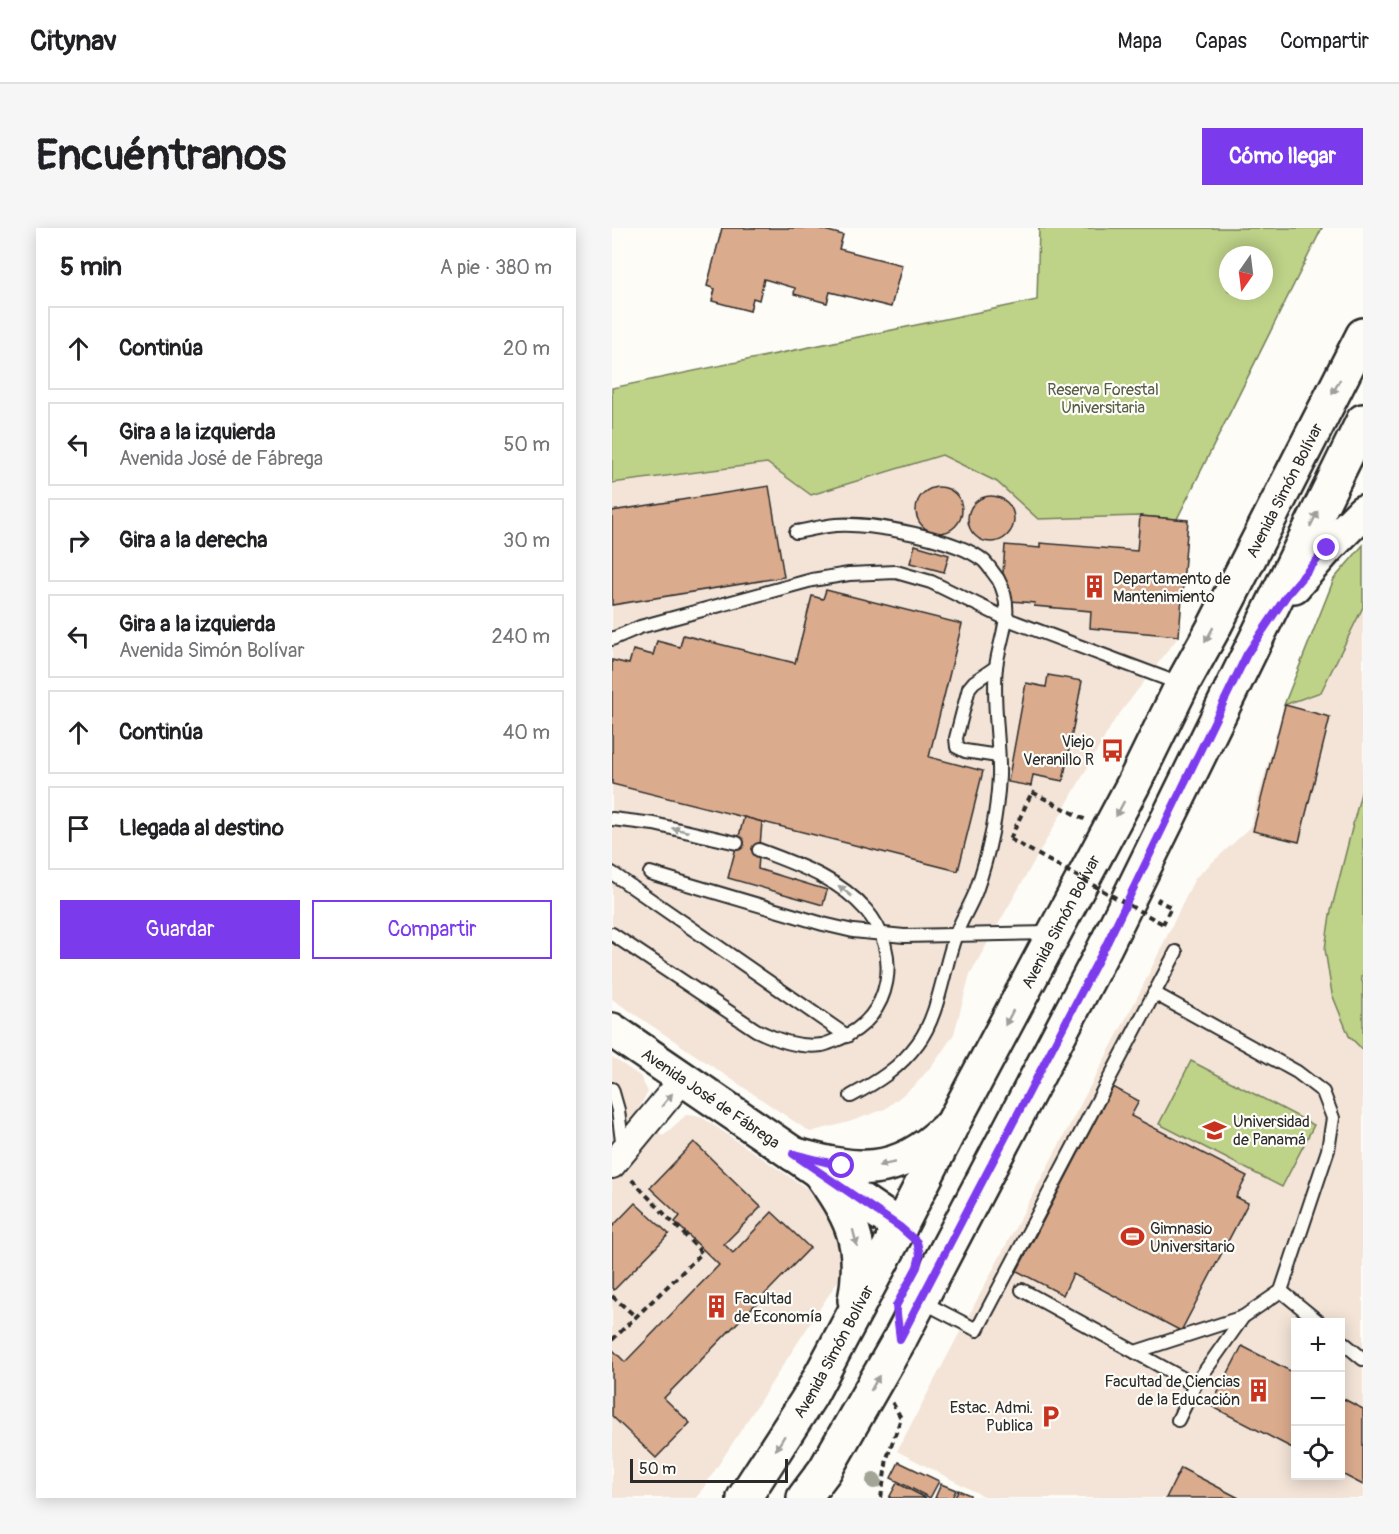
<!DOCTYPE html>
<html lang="es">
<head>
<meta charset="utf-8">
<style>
	body { margin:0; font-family:Pangolin,sans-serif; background:#f6f6f6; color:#202124 }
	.controls { position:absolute; right:18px; bottom:18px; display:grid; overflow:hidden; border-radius:0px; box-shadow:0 3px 15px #0003 }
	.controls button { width:54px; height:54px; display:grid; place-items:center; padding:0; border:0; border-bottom:2px solid #e0e0e0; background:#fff; color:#202124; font:30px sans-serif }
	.compass { position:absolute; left:607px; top:18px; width:54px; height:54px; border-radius:50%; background:#fff; box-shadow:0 3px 15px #0003; rotate:194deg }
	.scale { position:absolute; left:18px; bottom:15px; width:158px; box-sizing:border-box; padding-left:6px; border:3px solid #2b2b2b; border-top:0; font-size:16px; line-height:21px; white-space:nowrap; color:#2b2b2b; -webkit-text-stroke:4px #fdfcf7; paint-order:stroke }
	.stop { position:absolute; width:18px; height:18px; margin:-14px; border:4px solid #7c3aed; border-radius:50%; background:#fff }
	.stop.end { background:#7c3aed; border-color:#fff; box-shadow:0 2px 6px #0008 }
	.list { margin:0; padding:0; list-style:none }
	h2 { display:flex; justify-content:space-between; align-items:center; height:78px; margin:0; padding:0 24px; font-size:26px }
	h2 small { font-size:20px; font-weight:400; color:#757577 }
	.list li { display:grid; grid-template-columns:39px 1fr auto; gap:18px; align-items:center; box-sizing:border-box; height:84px; margin:0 12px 12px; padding:0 12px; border:2px solid #e0e0e0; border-radius:0px }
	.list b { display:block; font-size:22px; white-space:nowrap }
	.list p { margin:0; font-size:20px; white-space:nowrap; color:#757577 }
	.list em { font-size:20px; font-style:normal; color:#757577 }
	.actions { display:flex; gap:12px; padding:18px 24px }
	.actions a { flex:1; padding:14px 0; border:2px solid #7c3aed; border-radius:0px; text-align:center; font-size:21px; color:#7c3aed }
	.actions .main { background:#7c3aed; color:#fff }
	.icon { flex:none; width:33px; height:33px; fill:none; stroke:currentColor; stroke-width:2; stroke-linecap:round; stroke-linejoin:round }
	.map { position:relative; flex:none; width:751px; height:1270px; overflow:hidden; border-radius:0px }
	header { display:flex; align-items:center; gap:36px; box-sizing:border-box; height:84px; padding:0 30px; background:#fff; border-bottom:2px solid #e0e0e0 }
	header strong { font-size:28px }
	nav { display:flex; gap:33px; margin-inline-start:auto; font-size:21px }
	.intro { display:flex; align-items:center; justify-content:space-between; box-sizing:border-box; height:144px; padding:0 36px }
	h1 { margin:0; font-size:42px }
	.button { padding:15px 27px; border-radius:0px; background:#7c3aed; color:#fff; font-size:21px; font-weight:700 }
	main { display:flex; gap:36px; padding:0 36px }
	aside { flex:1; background:#fff; border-radius:0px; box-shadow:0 3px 15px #0003 }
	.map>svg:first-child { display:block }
</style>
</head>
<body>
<header>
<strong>Citynav</strong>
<nav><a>Mapa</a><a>Capas</a><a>Compartir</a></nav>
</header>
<div class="intro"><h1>Encuéntranos</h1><a class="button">Cómo llegar</a></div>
<main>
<aside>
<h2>5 min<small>A pie · 380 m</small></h2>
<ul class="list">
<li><svg class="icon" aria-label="ahead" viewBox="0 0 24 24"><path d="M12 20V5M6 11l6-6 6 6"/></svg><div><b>Continúa</b></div><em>20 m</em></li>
<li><svg class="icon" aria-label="left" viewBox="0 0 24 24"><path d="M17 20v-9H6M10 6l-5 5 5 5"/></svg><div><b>Gira a la izquierda</b><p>Avenida José de Fábrega</p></div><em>50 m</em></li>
<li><svg class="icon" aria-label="right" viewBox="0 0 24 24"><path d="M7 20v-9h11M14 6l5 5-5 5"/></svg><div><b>Gira a la derecha</b></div><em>30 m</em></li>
<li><svg class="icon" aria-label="left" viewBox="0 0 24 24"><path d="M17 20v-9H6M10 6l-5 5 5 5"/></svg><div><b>Gira a la izquierda</b><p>Avenida Simón Bolívar</p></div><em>240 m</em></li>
<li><svg class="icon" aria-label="ahead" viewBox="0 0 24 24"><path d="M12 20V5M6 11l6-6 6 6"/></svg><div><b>Continúa</b></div><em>40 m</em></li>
<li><svg class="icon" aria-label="arrive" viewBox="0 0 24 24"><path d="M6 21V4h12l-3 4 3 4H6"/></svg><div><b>Llegada al destino</b></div></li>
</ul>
<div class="actions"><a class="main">Guardar</a><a>Compartir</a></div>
</aside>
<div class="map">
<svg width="751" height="1270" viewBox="0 0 751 1270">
	<rect width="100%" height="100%" fill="#fdfcf7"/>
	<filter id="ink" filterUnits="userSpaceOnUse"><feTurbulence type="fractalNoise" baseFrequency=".0167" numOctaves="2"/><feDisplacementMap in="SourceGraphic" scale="12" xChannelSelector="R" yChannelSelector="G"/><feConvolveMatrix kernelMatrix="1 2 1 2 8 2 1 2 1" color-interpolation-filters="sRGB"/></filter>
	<g filter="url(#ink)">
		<g fill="#f3e4d7" fill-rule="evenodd">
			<path d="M 330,227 L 385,254 L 426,291 L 528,288 L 576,292 L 567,408 L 502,493 L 358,746 L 342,806 L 323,834 L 303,857 L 273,881 L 237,894 L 198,904 L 0,771 L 0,255 L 155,235 L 199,267 Z"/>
			<path d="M 751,379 L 751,1270 L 375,1270 L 285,1223 L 527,766 L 583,650 L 638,600 L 672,477 L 709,464 ZM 684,1094 L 728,1094 L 728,1248 L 684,1248 Z"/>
			<path d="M 0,829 L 28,848 L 36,864 L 25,883 L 51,908 L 74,887 L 88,888 L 209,970 L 226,999 L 231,1025 L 227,1051 L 85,1270 L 0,1270 Z"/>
		</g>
		<g fill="#bed288" stroke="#747e5a" stroke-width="1.5" fill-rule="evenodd">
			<path d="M 427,0 L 710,0 L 565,291 L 528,288 L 426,291 L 385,254 L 330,227 L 199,267 L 155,235 L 0,255 L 0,160 L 425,72 ZM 616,27 L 652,27 L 652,63 L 616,63 Z"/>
			<path d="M 751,317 L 751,379 L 709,464 L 672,477 L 722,351 Z"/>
			<path d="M 751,557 L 751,749 L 749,749 L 751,756 L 751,822 L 737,808 L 720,766 L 713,721 L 718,687 Z"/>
			<path d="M 579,833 L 702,897 L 670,959 L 547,896 Z"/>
		</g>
		<g fill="#dbab8d" stroke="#2b2b2b" stroke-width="1.5">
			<path d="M 110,0 L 205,0 L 231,7 L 227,21 L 290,37 L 279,79 L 218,64 L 215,75 L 182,66 L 183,60 L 152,51 L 147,72 L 141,70 L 138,83 L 100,73 L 103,61 L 95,58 Z"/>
			<path d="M 157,258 L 172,349 L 0,377 L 0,283 Z"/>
			<circle cx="327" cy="282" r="23"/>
			<circle cx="379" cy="291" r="23"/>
			<path d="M 528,288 L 576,292 L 567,408 L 478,400 L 479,383 L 422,378 L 423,375 L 399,373 L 391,345 L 393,317 L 428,320 L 428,315 L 525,323 Z"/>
			<path d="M 303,317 L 337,327 L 332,344 L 298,335 Z"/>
			<path d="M 214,362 L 350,396 L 317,529 L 371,543 L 346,643 L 0,556 L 0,432 L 17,436 L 21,422 L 41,427 L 45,413 L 68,419 L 71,407 L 183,435 L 200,368 L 211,371 Z"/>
			<path d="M 436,447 L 470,453 L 451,553 L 421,547 L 419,558 L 396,554 L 414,455 L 434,459 Z"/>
			<path d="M 673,477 L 718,489 L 687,614 L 641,603 Z"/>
			<path d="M 132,589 L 150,594 L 146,641 L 215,662 L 211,677 L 116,650 Z"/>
			<path d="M 501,859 L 527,873 L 519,888 L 635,948 L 624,969 L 636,975 L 569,1103 L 461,1046 L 451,1067 L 405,1043 Z"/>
			<path d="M 82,914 L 149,979 L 112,1016 L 121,1025 L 160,984 L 198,1020 L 52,1170 L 78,1195 L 44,1230 L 0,1188 L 0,1121 L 13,1134 L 107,1037 L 63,994 L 68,988 L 38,960 Z"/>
			<path d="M 23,975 L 57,1006 L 2,1062 L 0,1060 L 0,999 Z"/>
			<path d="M 630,1118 L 684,1146 L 684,1222 L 599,1178 Z"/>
			<path d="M 728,1169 L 751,1181 L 751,1257 L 728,1245 Z"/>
			<path d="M 287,1234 L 327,1253 L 318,1270 L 279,1250 Z"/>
			<path d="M 569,1240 L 627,1270 L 554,1270 Z"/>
			<path d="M 285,1255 L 314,1270 L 277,1270 Z"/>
			<path d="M 329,1256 L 344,1262 L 340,1270 L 323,1270 Z"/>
			<path d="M 346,1262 L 358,1267 L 358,1270 L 343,1270 Z"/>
		</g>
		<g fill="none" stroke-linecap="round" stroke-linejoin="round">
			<defs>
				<g id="lane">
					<path d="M 184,304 C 197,302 210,298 224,297 C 258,294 346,311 372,333 C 377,338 382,346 386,351 C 404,384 388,407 384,439 C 380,475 388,512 387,548 C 385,588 377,626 364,663 C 358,679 348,693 343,709 C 331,742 327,787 306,815 C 288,840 265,854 239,868"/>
					<path d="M 0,411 L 28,399 L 200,352 L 237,346 L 284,344 L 319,354 L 395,391 L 568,456"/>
					<path d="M 384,439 L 362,454 L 357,460 L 344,510 L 345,519 L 353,523 L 386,528"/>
					<path d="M 0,591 L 42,596 L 125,615"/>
					<path d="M 0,645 L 235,808"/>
					<path d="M 38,645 L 211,696 L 241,703 L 292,708 L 438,705"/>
					<path d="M 0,706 L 144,802 C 165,812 186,820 210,817 C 215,816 221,813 227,811 C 281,790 290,723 254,682 C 226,650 186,637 147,622"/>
					<path d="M 542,765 L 685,844 L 711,864 L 721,890 L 716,922 L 669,1063 L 631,1089 L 583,1157 L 566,1192"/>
					<path d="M 0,861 L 6,882 L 11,921"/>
					<path d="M 410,1062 L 583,1157"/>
					<path d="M 669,1063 L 707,1094"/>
					<path d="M 309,1073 L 365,1102 L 564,724"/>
					<path d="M 728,1112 L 751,1131"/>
					<path d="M 523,1124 L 631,1089"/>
				</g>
				<path id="street" d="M 0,937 L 72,850"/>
				<g id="secondary">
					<path id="s1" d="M 0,802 L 288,999"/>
				</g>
				<g id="primary">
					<path d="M 682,358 L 715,320 L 751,284"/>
					<path d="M 181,926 C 244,944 283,950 333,902"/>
					<path d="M 205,941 C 238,985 254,1015 243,1072"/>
					<path id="s2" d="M 132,1270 L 198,1168 L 288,999 L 341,895 L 521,557 L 570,457 L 601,401 L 751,107"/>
					<path d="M 192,1270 L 213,1242 L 288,1111 L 494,717 L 751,193"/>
				</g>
			</defs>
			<use href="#lane" stroke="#2b2b2b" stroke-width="16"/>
			<use href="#street" stroke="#2b2b2b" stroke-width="30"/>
			<use href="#secondary" stroke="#2b2b2b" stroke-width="38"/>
			<use href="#primary" stroke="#2b2b2b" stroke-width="38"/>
			<g stroke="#2b2b2b" stroke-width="4" stroke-dasharray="6 4.5" stroke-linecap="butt">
				<path d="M 398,611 L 420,564 L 474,592"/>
				<path d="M 548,670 L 546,673 L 559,679 L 551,696"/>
				<path d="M 0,1068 L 23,1088"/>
				<path d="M 0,1112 L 90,1025 L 19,951"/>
				<path d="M 269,1270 L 275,1230 L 289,1190 L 280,1174"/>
			</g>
			<use href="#lane" stroke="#fdfcf7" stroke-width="12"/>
			<use href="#street" stroke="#fdfcf7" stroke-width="26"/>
			<use href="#secondary" stroke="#fdfcf7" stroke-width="33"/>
			<use href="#primary" stroke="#fdfcf7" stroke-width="33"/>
			<path stroke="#2b2b2b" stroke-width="4" stroke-dasharray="6 4.5" stroke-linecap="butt" d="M 398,611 L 551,696"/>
		</g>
		<circle fill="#a2a596" cx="262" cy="1253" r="8"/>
		<defs><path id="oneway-solid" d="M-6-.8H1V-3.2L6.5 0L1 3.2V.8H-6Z" transform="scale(1.5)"/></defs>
		<g fill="#9e9e9b">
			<use href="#oneway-solid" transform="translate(724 159) rotate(118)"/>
			<use href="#oneway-solid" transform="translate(702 291) rotate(-64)"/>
			<use href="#oneway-solid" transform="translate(597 407) rotate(119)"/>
			<use href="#oneway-solid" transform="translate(508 581) rotate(118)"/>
			<use href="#oneway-solid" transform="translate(68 602) rotate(-167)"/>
			<use href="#oneway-solid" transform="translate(233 663) rotate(-141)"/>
			<use href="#oneway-solid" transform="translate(397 790) rotate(118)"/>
			<use href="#oneway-solid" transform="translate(55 872) rotate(-51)"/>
			<use href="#oneway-solid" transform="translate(275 936) rotate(168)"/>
			<use href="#oneway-solid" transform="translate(243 1010) rotate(76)"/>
			<use href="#oneway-solid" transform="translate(263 1155) rotate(-61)"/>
			<use href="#oneway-solid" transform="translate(168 1215) rotate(122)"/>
		</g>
	</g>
	<g fill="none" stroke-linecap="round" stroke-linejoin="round" filter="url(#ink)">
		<path stroke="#7c3aed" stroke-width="8" d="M 230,938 L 181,926 L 288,999 L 305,1014 L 308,1027 L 305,1039 L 284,1078 L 288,1111 L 494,717 L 635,426 L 675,367 L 715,320"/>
	</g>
	<defs>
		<symbol id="building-bare" viewBox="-9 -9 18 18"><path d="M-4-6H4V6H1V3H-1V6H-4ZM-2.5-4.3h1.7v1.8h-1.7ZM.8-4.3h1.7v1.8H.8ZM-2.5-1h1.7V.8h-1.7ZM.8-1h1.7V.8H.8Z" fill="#c8321e" stroke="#fdfcf7" stroke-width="2.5" paint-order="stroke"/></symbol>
		<symbol id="bus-bare" viewBox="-9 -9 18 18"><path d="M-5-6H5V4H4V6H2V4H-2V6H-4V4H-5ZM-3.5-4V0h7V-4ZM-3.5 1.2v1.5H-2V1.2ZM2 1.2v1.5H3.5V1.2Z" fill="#c8321e" stroke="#fdfcf7" stroke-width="2.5" paint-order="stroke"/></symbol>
		<symbol id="university-bare" viewBox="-9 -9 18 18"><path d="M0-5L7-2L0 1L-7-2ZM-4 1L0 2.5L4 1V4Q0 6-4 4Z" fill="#c8321e" stroke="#fdfcf7" stroke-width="2.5" paint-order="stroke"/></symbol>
		<symbol id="stadium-bare" viewBox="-9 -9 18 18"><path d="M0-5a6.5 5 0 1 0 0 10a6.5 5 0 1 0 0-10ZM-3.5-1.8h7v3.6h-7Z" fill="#c8321e" stroke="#fdfcf7" stroke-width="2.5" paint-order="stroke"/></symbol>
		<symbol id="parking-bare" viewBox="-9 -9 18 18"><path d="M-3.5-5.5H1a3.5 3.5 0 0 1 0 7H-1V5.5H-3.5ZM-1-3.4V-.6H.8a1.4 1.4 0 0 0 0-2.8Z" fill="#c8321e" stroke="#fdfcf7" stroke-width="2.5" paint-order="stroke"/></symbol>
	</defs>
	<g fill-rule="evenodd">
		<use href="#building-bare" x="466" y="342" width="33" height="33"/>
		<use href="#bus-bare" x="484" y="506" width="33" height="33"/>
		<use href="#university-bare" x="586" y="886" width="33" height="33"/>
		<use href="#stadium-bare" x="504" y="992" width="33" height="33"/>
		<use href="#building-bare" x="88" y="1062" width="33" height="33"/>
		<use href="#building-bare" x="630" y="1146" width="33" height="33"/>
		<use href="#parking-bare" x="422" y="1172" width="33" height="33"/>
	</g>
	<g text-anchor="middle" stroke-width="4.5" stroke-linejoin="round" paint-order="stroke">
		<g font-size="16" fill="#575d47" stroke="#fdfcf7">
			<text x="491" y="167">Reserva Forestal<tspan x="491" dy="18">Universitaria</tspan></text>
		</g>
		<g font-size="16" fill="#2b2b2b" stroke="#fdfcf7">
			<text dy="6" stroke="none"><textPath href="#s2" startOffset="1144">Avenida Simón Bolívar</textPath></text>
			<text dy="6" stroke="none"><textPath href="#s2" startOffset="658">Avenida Simón Bolívar</textPath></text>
			<text dy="6" stroke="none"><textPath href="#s1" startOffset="120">Avenida José de Fábrega</textPath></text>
			<text dy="6" stroke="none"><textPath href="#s2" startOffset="172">Avenida Simón Bolívar</textPath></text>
		</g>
		<g font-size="16" fill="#2b2b2b" stroke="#fdfcf7" text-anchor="start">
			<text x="501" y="356">Departamento de<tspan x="501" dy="18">Mantenimiento</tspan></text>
			<text x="482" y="519" text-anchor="end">Viejo<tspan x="482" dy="18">Veranillo R</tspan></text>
			<text x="621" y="899">Universidad<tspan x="621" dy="18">de Panamá</tspan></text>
			<text x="538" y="1006">Gimnasio<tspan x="538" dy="18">Universitario</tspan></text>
			<text x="122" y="1076">Facultad<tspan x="122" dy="18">de Economía</tspan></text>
			<text x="628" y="1159" text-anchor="end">Facultad de Ciencias<tspan x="628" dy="18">de la Educación</tspan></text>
			<text x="421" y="1185" text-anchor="end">Estac. Admi.<tspan x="421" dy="18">Publica</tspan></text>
		</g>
	</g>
</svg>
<div class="controls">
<button>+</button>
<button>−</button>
<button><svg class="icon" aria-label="locate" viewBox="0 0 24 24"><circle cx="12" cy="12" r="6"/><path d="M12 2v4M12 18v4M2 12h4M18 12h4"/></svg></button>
</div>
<svg class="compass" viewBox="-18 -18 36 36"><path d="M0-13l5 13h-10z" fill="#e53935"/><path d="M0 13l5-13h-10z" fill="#757577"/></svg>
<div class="scale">50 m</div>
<div class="stop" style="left:230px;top:938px"></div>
<div class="stop end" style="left:715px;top:320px"></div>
</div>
</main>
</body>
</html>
